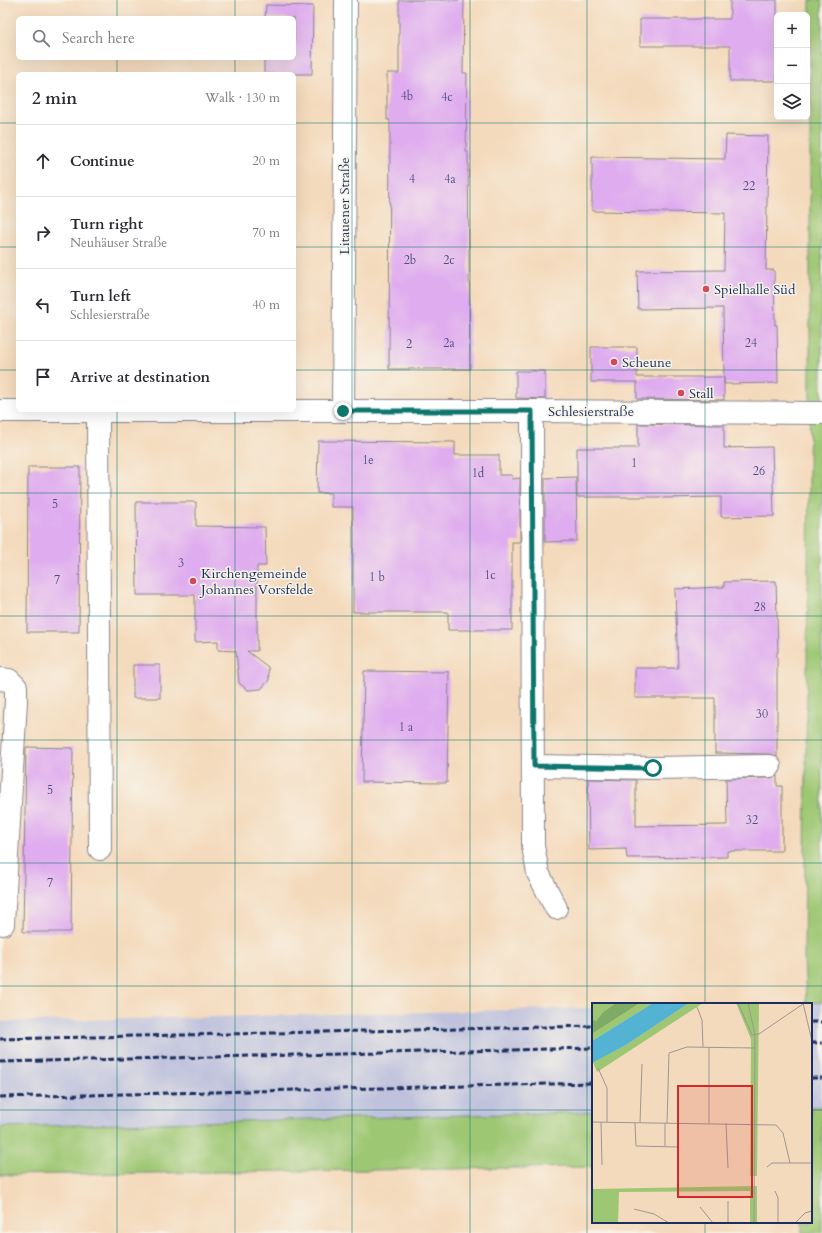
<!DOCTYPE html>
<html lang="en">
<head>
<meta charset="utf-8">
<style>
	body { margin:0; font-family:Cardo,serif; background:#f2f2f3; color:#2b2b33 }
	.controls { position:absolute; right:12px; top:12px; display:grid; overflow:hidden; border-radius:6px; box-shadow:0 4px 16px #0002 }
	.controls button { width:36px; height:36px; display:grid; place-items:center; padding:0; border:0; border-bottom:1px solid #e1e1e2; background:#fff; color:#2b2b33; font:20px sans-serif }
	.stop { position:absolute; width:12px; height:12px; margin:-9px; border:3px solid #0f766e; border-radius:50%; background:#fff }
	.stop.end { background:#0f766e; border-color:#fff; box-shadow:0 1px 4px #0008 }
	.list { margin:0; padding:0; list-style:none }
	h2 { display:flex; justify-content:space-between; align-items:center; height:52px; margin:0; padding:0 16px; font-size:17px }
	h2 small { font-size:13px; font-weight:400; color:#7c7c81 }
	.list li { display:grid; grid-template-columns:26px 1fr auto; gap:12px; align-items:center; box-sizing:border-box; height:72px; padding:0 16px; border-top:1px solid #e1e1e2 }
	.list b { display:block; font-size:15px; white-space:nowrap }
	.list p { margin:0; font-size:13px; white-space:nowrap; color:#7c7c81 }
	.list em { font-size:13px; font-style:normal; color:#7c7c81 }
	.icon { flex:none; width:22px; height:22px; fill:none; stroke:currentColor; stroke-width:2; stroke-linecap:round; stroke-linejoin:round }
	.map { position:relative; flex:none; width:822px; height:1233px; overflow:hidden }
	.search { position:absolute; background:#fff; box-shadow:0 4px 16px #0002; left:16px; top:16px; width:280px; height:44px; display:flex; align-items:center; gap:10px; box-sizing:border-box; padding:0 14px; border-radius:6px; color:#7c7c81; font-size:15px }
	.panel { position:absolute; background:#fff; box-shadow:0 4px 16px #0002; left:16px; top:72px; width:280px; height:340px; border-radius:6px }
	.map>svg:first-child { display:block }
</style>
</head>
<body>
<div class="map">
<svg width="822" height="1233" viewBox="0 0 822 1233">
	<rect width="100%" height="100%" fill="#f7f3e8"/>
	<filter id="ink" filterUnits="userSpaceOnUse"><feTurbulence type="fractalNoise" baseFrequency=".025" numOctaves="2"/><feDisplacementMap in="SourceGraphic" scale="8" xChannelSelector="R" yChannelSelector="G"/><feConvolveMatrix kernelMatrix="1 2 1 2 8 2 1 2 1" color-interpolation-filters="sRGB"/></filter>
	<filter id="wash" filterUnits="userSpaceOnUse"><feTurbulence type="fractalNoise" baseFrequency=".012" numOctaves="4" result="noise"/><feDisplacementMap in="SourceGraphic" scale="16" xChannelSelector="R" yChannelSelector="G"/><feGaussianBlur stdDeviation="0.9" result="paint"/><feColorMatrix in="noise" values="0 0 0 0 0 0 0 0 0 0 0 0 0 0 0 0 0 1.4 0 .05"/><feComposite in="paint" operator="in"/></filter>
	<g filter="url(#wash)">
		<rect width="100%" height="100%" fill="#f4dabc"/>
		<g fill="#c0c2dd">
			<path d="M 822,1002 L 822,1107 L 811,1107 L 811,1004 L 762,1004 Z"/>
			<path d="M 593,1008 L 593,1112 L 0,1127 L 0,1022 Z"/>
		</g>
		<g fill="#9ec773" stroke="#5c7b68">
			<path d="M 810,0 L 822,0 L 822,1002 L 806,1003 L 804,956 L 810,385 Z"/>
			<path d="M 811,1107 L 822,1107 L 822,1233 L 802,1233 L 802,1222 L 811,1222 Z"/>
			<path d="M 593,1112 L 593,1167 L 0,1175 L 0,1127 Z"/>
		</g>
		<g id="blocks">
			<g fill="#dfacef">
				<path d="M 399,0 L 464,0 L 463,73 L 467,73 L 466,152 L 468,152 L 470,369 L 389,369 L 390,120 L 387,120 L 387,73 L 399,73 Z"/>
				<path d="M 730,0 L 777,0 L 777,81 L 730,81 L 730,46 L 640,46 L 640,19 L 730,19 Z"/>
				<path d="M 266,5 L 313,6 L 312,74 L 264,74 L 264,58 L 294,58 L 294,18 L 265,18 Z"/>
				<path d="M 726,135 L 768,136 L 766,270 L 774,270 L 775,325 L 777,325 L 778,383 L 724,384 L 723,308 L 638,309 L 637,271 L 724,270 L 725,213 L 592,211 L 592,157 L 725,159 Z"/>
				<path d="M 591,347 L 637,347 L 637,377 L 724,377 L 724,400 L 637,399 L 637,382 L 591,382 Z"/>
				<path d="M 516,371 L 545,371 L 545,399 L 516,398 Z"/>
				<path d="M 638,424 L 724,425 L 724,448 L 772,447 L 774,516 L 721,517 L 721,497 L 662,498 L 662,497 L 577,497 L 577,448 L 638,448 Z"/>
				<path d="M 318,441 L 455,442 L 455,455 L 499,455 L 499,475 L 512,475 L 512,479 L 520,478 L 520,542 L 512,542 L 512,630 L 448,630 L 448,612 L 353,612 L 353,507 L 331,507 L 331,493 L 317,493 Z"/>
				<path d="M 28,467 L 80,467 L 79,632 L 27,632 Z"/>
				<path d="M 576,477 L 577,541 L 545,542 L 545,478 Z"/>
				<path d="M 136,502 L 196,502 L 196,526 L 265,527 L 266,566 L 257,566 L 257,651 L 247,651 L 268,667 L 269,680 L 261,689 L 248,690 L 239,683 L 236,651 L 218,650 L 218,641 L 195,642 L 195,595 L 137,595 Z"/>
				<path d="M 776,581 L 778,652 L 777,652 L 777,756 L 770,754 L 715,753 L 715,698 L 635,698 L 635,668 L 678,668 L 675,589 L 724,587 L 724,582 Z"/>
				<rect x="133" y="665" width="27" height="33"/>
				<path d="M 364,671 L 449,672 L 447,783 L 362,782 Z"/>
				<path d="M 26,747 L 73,748 L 71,932 L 23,932 Z"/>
				<path d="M 777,776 L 777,786 L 782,786 L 782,851 L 727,851 L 727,857 L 627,858 L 626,849 L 589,850 L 588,779 L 636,780 L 636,826 L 727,825 L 726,779 L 770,778 Z"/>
			</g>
		</g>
	</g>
	<g filter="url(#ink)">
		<use href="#blocks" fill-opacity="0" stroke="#88848d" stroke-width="1"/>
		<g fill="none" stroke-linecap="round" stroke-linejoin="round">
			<defs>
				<g id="minor">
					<path d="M 0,411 L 532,411 L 822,413"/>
					<path d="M 98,411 L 100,849"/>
					<path d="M 343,411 L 346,0"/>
					<path d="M 532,411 L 533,846 L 538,873 L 556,908"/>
					<path d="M 0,679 L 9,680 L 16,687 L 16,701 L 3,924"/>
					<path d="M 534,766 L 653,768 L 770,766"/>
				</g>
			</defs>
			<use href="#minor" stroke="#88848d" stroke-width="24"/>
			<use href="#minor" stroke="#fff" stroke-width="22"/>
			<g stroke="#1b2f5e" stroke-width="3" stroke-dasharray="6 3" stroke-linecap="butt">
				<path d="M 811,1022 L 822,1022"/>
				<path d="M 0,1039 L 593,1026"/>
				<path d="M 811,1043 L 822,1043"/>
				<path d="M 0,1062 L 593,1048"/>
				<path d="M 811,1078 L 822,1078"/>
				<path d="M 0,1097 L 593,1083"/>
			</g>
		</g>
	</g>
	<g fill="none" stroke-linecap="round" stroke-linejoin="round" filter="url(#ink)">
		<path stroke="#0f766e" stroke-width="5" d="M 343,411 L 532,411 L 534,766 L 653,768"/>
	</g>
	<path fill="none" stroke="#0f766e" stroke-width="1" stroke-opacity="0.55" d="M 117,0 L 117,18M 235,0 L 235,18M 352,0 L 352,1233M 470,0 L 470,1233M 587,0 L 587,1233M 705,0 L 705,1004M 117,58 L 117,74M 235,58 L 235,74M 0,123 L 18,123M 294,123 L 822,123M 0,247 L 18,247M 294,247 L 822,247M 0,370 L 18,370M 294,370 L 822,370M 117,410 L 117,1233M 235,410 L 235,1233M 0,493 L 822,493M 0,616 L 822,616M 0,740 L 822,740M 0,863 L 822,863M 0,986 L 822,986M 0,1110 L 593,1110M 811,1110 L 822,1110M 705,1222 L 705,1233"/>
	<g fill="#d1495b" stroke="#f7f3e8" stroke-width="1.5">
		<circle cx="706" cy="289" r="4"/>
		<circle cx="614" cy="362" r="4"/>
		<circle cx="681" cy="393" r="4"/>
		<circle cx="193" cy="581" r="4"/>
	</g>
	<g text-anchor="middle" stroke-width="3" stroke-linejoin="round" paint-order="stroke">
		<g font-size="12" fill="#4c4e82">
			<text x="407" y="100">4b</text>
			<text x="447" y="101">4c</text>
			<text x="412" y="183">4</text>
			<text x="450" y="183">4a</text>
			<text x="749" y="190">22</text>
			<text x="410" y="264">2b</text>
			<text x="449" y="264">2c</text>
			<text x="449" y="347">2a</text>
			<text x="751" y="347">24</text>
			<text x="409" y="348">2</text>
			<text x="368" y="464">1e</text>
			<text x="634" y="467">1</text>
			<text x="759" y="475">26</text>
			<text x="478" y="477">1d</text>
			<text x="55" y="508">5</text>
			<text x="181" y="567">3</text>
			<text x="490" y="579">1c</text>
			<text x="377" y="581">1 b</text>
			<text x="57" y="584">7</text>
			<text x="760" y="611">28</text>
			<text x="762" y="718">30</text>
			<text x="406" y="731">1 a</text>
			<text x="50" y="794">5</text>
			<text x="752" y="824">32</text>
			<text x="50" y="887">7</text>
		</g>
		<g font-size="14" fill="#1b2f5e" stroke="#f7f3e8">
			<text transform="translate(344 206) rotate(-90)" y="5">Litauener Straße</text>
			<text x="591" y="416">Schlesierstraße</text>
		</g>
		<g font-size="14" fill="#1b2f5e" stroke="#f7f3e8" text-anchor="start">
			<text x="714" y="294">Spielhalle Süd</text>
			<text x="622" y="367">Scheune</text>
			<text x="689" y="398">Stall</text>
			<text x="201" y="578">Kirchengemeinde<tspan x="201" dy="16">Johannes Vorsfelde</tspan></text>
		</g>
	</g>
	<g transform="translate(592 1003)">
		<rect width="220" height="220" fill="#f4dabc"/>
		<path d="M 0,0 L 24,0 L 11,9 L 4,18 L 0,16 ZM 48,0 L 61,0 L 0,38 L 0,31 ZM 97,0 L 111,0 L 5,69 L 1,59 L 34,42 ZM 144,0 L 167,0 L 165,173 L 158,173 L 159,36 ZM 165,183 L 165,220 L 158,220 L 158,188 L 27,189 L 26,220 L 0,220 L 0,186 Z" fill="#9ec773"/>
		<path d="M 24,0 L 48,0 L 0,31 L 0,16 L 4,18 L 11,9 Z" fill="#7eac65"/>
		<path d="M 61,0 L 97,0 L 34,42 L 0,60 L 0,38 Z" fill="#54b2d2"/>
		<path fill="none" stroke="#9d9696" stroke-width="1" d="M 146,0 L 160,32 L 167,31 L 211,1M 156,0 L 163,32 L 162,220M 211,0 L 220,38M 105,4 L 110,17 L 111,44M 6,65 L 15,85 L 15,119M 0,119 L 184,122 L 191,130 L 198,160M 9,119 L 10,162M 43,120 L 44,143 L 86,144M 48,120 L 50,61M 75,120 L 77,50 L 95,44 L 163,45M 117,120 L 117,44M 134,120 L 136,165M 73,143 L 73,120M 175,164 L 180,160 L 220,160M 183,188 L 186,195 L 186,220M 136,198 L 136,220M 108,204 L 121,220M 42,206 L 62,211 L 77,220M 203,220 L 213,210 L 220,208"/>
		<path fill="#d62828" fill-opacity="0.15" stroke="#d62828" stroke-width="2" d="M 86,83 L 160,83 L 160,194 L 86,194 Z"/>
		<rect width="220" height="220" fill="none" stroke="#1b2f5e" stroke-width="2"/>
	</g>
</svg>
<div class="controls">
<button>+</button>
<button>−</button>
<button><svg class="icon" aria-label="layers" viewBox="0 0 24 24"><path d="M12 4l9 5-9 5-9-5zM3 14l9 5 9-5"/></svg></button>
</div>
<div class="stop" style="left:653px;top:768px"></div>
<div class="stop end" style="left:343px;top:411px"></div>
<div class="search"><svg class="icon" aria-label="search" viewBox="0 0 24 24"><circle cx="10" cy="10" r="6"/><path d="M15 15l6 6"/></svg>Search here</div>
<section class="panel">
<h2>2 min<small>Walk · 130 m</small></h2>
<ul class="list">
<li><svg class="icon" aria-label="ahead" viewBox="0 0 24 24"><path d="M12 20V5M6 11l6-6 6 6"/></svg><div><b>Continue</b></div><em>20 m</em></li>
<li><svg class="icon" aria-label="right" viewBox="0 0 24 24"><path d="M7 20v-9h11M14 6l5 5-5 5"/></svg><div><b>Turn right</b><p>Neuhäuser Straße</p></div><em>70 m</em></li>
<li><svg class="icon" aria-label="left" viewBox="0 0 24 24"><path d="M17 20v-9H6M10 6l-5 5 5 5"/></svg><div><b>Turn left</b><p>Schlesierstraße</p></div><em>40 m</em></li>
<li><svg class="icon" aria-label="arrive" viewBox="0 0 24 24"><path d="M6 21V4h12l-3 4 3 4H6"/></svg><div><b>Arrive at destination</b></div></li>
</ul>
</section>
</div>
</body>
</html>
